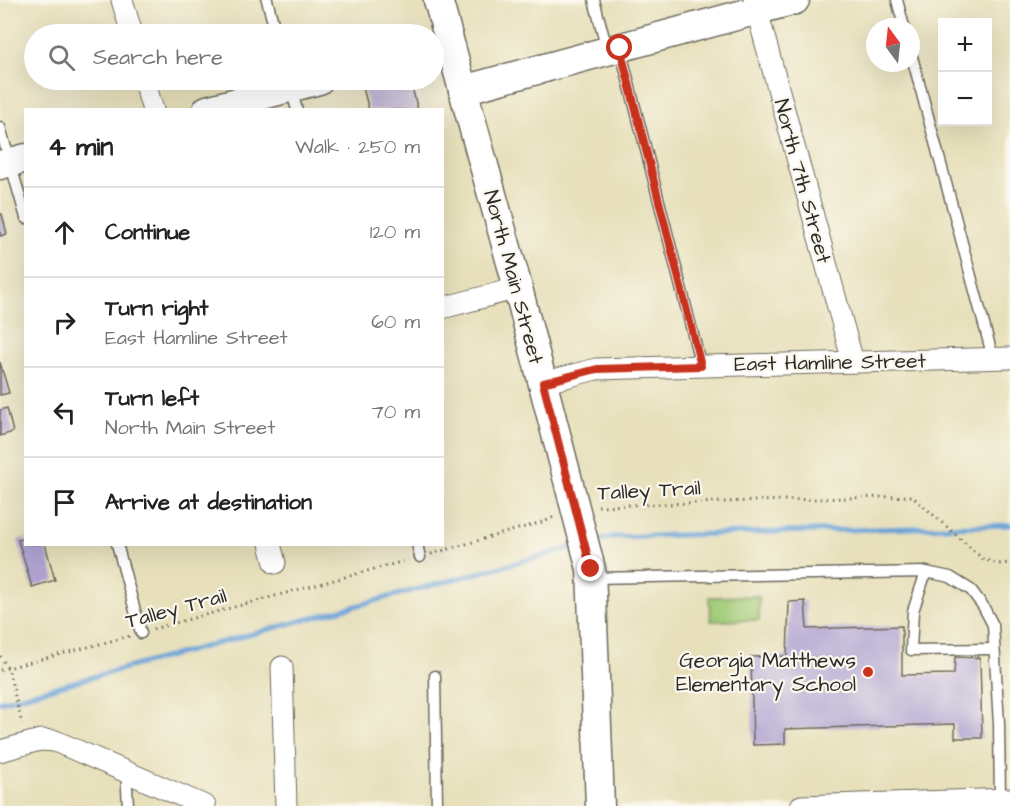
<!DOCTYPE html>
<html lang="en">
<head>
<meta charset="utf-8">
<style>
	body { margin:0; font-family:"Architects Daughter",sans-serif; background:#f6f6f6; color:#222 }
	.controls { position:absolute; right:18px; top:18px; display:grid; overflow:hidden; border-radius:0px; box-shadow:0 6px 24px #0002 }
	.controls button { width:54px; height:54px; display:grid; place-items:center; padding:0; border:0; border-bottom:2px solid #e0e0e0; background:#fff; color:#222; font:30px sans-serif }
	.compass { position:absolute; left:866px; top:18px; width:54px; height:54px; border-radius:50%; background:#fff; box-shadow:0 6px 24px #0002; rotate:345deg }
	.stop { position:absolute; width:18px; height:18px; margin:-14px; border:4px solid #c8321e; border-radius:50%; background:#fff }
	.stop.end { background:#c8321e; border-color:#fff; box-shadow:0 2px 6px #0008 }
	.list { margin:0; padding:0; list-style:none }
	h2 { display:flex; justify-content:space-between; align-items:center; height:78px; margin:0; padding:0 24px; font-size:26px }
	h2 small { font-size:20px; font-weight:400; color:#767676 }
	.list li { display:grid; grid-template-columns:39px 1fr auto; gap:18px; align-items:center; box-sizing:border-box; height:90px; padding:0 24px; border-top:2px solid #e0e0e0 }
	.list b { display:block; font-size:22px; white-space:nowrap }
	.list p { margin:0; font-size:20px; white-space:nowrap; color:#767676 }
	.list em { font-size:20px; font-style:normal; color:#767676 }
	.icon { flex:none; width:33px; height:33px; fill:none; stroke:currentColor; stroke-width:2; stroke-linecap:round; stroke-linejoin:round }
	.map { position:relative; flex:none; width:1010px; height:806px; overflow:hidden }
	.search { position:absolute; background:#fff; box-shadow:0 6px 24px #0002; left:24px; top:24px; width:420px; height:66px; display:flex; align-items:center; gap:15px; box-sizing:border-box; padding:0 21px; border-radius:33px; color:#767676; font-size:22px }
	.panel { position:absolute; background:#fff; box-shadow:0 6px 24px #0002; left:24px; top:108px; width:420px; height:438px; border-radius:0px }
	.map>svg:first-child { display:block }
</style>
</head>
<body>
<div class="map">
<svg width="1010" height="806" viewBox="0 0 1010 806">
	<rect width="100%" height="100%" fill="#fbf7ec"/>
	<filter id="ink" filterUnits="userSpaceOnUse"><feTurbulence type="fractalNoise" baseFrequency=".0167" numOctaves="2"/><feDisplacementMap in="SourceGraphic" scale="12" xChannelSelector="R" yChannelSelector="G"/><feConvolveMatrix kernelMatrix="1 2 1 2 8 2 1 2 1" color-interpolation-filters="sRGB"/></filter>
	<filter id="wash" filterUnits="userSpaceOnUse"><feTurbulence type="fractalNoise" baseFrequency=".008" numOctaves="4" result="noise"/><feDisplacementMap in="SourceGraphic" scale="24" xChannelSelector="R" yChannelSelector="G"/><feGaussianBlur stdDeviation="1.35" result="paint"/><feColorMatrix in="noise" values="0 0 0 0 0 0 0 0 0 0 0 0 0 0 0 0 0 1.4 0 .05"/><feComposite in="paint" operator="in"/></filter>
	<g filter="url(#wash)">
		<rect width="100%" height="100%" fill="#e7e0bb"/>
		<path fill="#a1cb77" stroke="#667b51" stroke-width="1.5" d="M 759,596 L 759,620 L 711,621 L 709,597 Z"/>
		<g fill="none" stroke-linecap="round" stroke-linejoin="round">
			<g stroke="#68a1d7" stroke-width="5">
				<path d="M 593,542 L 613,537 L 1010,525"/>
				<path d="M 0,702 L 578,546"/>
			</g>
		</g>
		<g id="blocks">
			<g fill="#afa2d1">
				<path d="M 395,80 L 410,80 L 418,110 L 369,110 L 363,88 Z"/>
				<path d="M 0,214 L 2,214 L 7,234 L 0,236 Z"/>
				<path d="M 0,362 L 9,393 L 0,395 Z"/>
				<path d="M 7,408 L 13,432 L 0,436 L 0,410 Z"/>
				<path d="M 26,538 L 26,544 L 45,544 L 55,580 L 32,587 L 18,540 Z"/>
				<path d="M 805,601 L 807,629 L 902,626 L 902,675 L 954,674 L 955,657 L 980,658 L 982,738 L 955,738 L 955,724 L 785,729 L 785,744 L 753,745 L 751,657 L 787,656 L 789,602 Z"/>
			</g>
		</g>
	</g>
	<g filter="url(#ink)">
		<use href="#blocks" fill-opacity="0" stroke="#6d6a5d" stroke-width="1.5"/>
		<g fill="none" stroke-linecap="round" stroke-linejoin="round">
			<defs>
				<g id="lane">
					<path d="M 267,0 L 276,34"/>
					<path d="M 594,0 L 607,49"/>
					<path d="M 897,0 L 904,27"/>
					<path d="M 620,48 L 701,366"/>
					<path d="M 911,53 L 993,358"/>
					<path d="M 291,88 L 297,110"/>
					<path d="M 0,127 L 26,218"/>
					<path d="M 117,544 L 141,633"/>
					<path d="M 417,544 L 420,557"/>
					<path d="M 926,572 L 913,611 L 911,650 L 994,649"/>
					<path d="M 592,578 L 926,572 L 950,577 L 971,590 L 983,606 L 993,625 L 999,724 L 1000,800"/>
					<path d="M 435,676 L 437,806"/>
					<path d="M 126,771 L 128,806"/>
				</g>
				<g id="street">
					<path d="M 122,0 L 132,34"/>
					<path d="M 754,0 L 853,362"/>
					<path d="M 144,80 L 153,110"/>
					<path d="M 442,308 L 518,288"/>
					<path d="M 543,383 L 596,369 L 1010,358"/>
					<path d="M 270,544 L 275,563"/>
					<path d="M 282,667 L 286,806"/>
					<path d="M 0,751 L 40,740 L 55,741 L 205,806"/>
					<path d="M 801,806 L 1010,799"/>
				</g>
				<g id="secondary">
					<path d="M 438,0 L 518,288 L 591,569 L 600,806"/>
					<path d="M 463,90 L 795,0"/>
					<path d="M 207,110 L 319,80"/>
					<path d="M 0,165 L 26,158"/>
				</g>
			</defs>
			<use href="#lane" stroke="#6d6a5d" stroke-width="13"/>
			<use href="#street" stroke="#6d6a5d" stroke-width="23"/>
			<use href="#secondary" stroke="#6d6a5d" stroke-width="31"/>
			<g stroke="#6d6a5d" stroke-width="3" stroke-dasharray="1.5 4.5" stroke-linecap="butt">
				<path d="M 598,506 L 912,496 L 983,559 L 998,564 L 1010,563"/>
				<path d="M 431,554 L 546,521 L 554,517"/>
				<path d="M 153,629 L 408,560"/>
				<path d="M 0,656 L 8,668 L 22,724"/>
				<path d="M 0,670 L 130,636"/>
			</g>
			<use href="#lane" stroke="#fff" stroke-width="10"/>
			<use href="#street" stroke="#fff" stroke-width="21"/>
			<use href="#secondary" stroke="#fff" stroke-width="28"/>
		</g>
	</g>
	<g fill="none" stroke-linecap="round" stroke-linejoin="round" filter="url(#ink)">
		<path stroke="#c8321e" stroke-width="8" d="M 591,569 L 543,383 L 597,369 L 701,366 L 620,48"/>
	</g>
	<circle fill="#c8321e" stroke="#fbf7ec" stroke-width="2" cx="868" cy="672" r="6"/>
	<g text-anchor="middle" stroke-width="4.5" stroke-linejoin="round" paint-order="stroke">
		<g font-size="21" fill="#2b2b2b" stroke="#fbf7ec">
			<text transform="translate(803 181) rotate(75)" y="7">North 7th Street</text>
			<text transform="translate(514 277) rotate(75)" y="7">North Main Street</text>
			<text transform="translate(830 362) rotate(-1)" y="7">East Hamline Street</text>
			<text transform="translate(649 490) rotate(-3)" y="7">Talley Trail</text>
			<text transform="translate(176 608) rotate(-15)" y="7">Talley Trail</text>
		</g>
		<g font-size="21" fill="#2b2b2b" stroke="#fbf7ec" text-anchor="end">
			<text x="856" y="667">Georgia Matthews<tspan x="856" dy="24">Elementary School</tspan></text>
		</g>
	</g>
</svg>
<div class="controls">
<button>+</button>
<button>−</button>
</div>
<svg class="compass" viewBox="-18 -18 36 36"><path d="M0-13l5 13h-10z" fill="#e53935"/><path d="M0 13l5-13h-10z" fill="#767676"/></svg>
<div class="stop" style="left:620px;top:48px"></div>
<div class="stop end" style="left:591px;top:569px"></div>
<div class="search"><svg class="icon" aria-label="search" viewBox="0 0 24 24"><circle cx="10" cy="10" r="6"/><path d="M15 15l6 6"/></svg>Search here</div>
<section class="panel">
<h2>4 min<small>Walk · 250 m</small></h2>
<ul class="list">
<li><svg class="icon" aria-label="ahead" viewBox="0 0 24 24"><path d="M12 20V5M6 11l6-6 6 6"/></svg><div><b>Continue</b></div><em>120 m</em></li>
<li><svg class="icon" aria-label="right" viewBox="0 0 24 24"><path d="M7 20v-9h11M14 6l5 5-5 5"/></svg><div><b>Turn right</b><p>East Hamline Street</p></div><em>60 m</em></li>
<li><svg class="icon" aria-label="left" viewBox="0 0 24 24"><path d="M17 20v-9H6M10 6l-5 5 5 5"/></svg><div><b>Turn left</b><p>North Main Street</p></div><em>70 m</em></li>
<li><svg class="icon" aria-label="arrive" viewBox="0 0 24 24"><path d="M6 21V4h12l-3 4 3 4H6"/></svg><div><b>Arrive at destination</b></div></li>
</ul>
</section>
</div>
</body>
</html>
